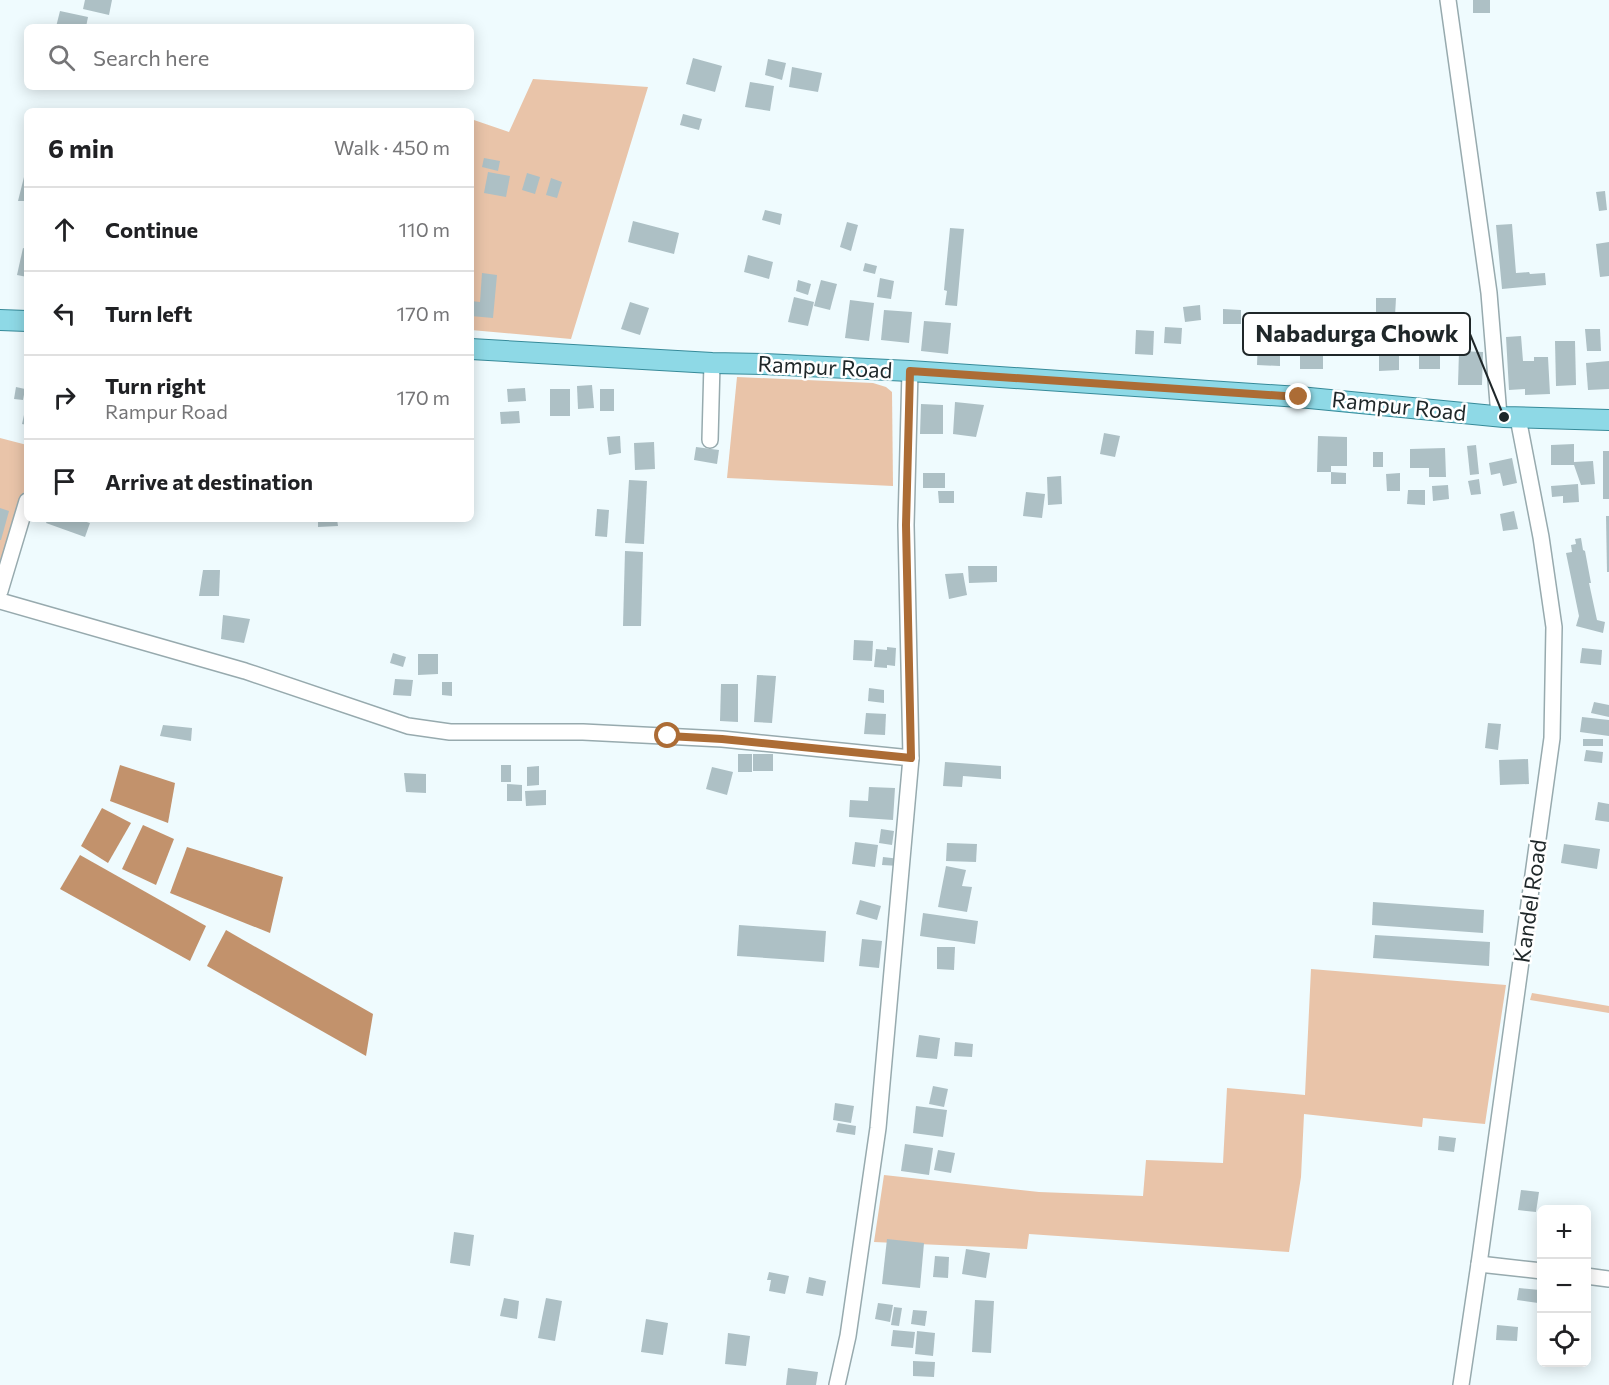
<!DOCTYPE html>
<html lang="en">
<head>
<meta charset="utf-8">
<style>
	body { margin:0; font-family:Commissioner,sans-serif; background:#f2f2f2; color:#202124 }
	.controls { position:absolute; right:18px; bottom:18px; display:grid; overflow:hidden; border-radius:9px; box-shadow:0 3px 15px #0003 }
	.controls button { width:54px; height:54px; display:grid; place-items:center; padding:0; border:0; border-bottom:2px solid #e0e0e0; background:#fff; color:#202124; font:30px sans-serif }
	.stop { position:absolute; width:18px; height:18px; margin:-14px; border:4px solid #ac6c35; border-radius:50%; background:#fff }
	.stop.end { background:#ac6c35; border-color:#fff; box-shadow:0 2px 6px #0008 }
	.list { margin:0; padding:0; list-style:none }
	h2 { display:flex; justify-content:space-between; align-items:center; height:78px; margin:0; padding:0 24px; font-size:26px }
	h2 small { font-size:20px; font-weight:400; color:#757577 }
	.list li { display:grid; grid-template-columns:39px 1fr auto; gap:18px; align-items:center; box-sizing:border-box; height:84px; padding:0 24px; border-top:2px solid #e0e0e0 }
	.list b { display:block; font-size:22px; white-space:nowrap }
	.list p { margin:0; font-size:20px; white-space:nowrap; color:#757577 }
	.list em { font-size:20px; font-style:normal; color:#757577 }
	.icon { flex:none; width:33px; height:33px; fill:none; stroke:currentColor; stroke-width:2; stroke-linecap:round; stroke-linejoin:round }
	.map { position:relative; flex:none; width:1609px; height:1385px; overflow:hidden }
	.search { position:absolute; background:#fff; box-shadow:0 3px 15px #0003; left:24px; top:24px; width:450px; height:66px; display:flex; align-items:center; gap:15px; box-sizing:border-box; padding:0 21px; border-radius:9px; color:#757577; font-size:22px }
	.panel { position:absolute; background:#fff; box-shadow:0 3px 15px #0003; left:24px; top:108px; width:450px; height:414px; border-radius:9px }
	.map>svg:first-child { display:block }
</style>
</head>
<body>
<div class="map">
<svg width="1609" height="1385" viewBox="0 0 1609 1385">
	<rect width="100%" height="100%" fill="#effbfe"/>
	<g fill="#e9c4a9">
		<path d="M 533,79 L 648,87 L 571,339 L 471,330 L 471,119 L 509,132 Z"/>
		<path d="M 737,377 L 873,383 L 886,387 L 892,392 L 893,486 L 727,478 Z"/>
		<path d="M 0,438 L 27,445 L 27,482 L 0,568 Z"/>
		<path d="M 1311,969 L 1506,985 L 1485,1124 L 1423,1118 L 1422,1127 L 1304,1114 L 1301,1177 L 1289,1252 L 1029,1234 L 1027,1249 L 874,1242 L 884,1175 L 1039,1192 L 1143,1196 L 1146,1160 L 1223,1163 L 1227,1088 L 1305,1095 Z"/>
		<path d="M 1532,993 L 1609,1006 L 1609,1013 L 1530,1000 Z"/>
	</g>
	<g fill="#c2926c">
		<path d="M 120,765 L 175,783 L 168,823 L 110,801 Z"/>
		<path d="M 102,808 L 131,823 L 108,863 L 81,846 Z"/>
		<path d="M 143,825 L 174,839 L 156,885 L 122,869 Z"/>
		<path d="M 187,847 L 283,877 L 270,933 L 170,893 Z"/>
		<path d="M 80,855 L 206,926 L 190,961 L 60,889 Z"/>
		<path d="M 226,930 L 373,1014 L 366,1056 L 207,966 Z"/>
	</g>
	<g fill="#adc0c5">
		<path d="M 85,0 L 112,0 L 109,15 L 83,9 Z"/>
		<rect x="1473" y="0" width="17" height="13"/>
		<path d="M 60,11 L 88,17 L 86,27 L 56,27 Z"/>
		<path d="M 693,58 L 722,66 L 715,92 L 686,84 Z"/>
		<path d="M 768,59 L 786,63 L 782,80 L 765,75 Z"/>
		<path d="M 792,67 L 822,73 L 818,92 L 789,87 Z"/>
		<path d="M 750,82 L 774,86 L 770,111 L 745,107 Z"/>
		<path d="M 683,114 L 702,119 L 699,130 L 680,125 Z"/>
		<path d="M 484,158 L 500,161 L 498,171 L 482,167 Z"/>
		<path d="M 26,169 L 27,201 L 18,201 Z"/>
		<path d="M 488,172 L 510,176 L 506,197 L 484,193 Z"/>
		<path d="M 527,173 L 540,177 L 535,194 L 522,190 Z"/>
		<path d="M 551,178 L 562,182 L 557,198 L 546,195 Z"/>
		<path d="M 1605,191 L 1607,210 L 1599,211 L 1596,192 Z"/>
		<path d="M 765,210 L 782,214 L 780,225 L 762,220 Z"/>
		<path d="M 633,221 L 679,233 L 674,254 L 628,242 Z"/>
		<path d="M 847,222 L 858,225 L 851,251 L 840,247 Z"/>
		<path d="M 1512,224 L 1516,273 L 1529,272 L 1530,274 L 1545,273 L 1546,285 L 1502,289 L 1496,225 Z"/>
		<path d="M 950,228 L 964,229 L 957,306 L 945,305 L 947,291 L 944,290 Z"/>
		<path d="M 1609,242 L 1609,276 L 1600,277 L 1596,244 Z"/>
		<path d="M 23,248 L 27,249 L 27,277 L 17,275 Z"/>
		<path d="M 748,255 L 773,262 L 769,279 L 744,272 Z"/>
		<path d="M 865,263 L 877,266 L 875,274 L 863,271 Z"/>
		<path d="M 482,273 L 497,275 L 493,318 L 471,316 L 471,301 L 480,302 Z"/>
		<path d="M 880,278 L 894,281 L 891,299 L 877,297 Z"/>
		<path d="M 798,280 L 811,284 L 808,295 L 796,291 Z"/>
		<path d="M 821,280 L 837,284 L 830,310 L 814,306 Z"/>
		<path d="M 794,297 L 814,302 L 808,326 L 788,322 Z"/>
		<path d="M 1376,298 L 1396,298 L 1395,316 L 1376,316 Z"/>
		<path d="M 850,300 L 874,303 L 869,341 L 845,338 Z"/>
		<path d="M 630,302 L 649,308 L 640,335 L 621,329 Z"/>
		<path d="M 1200,305 L 1201,320 L 1185,322 L 1183,307 Z"/>
		<path d="M 1223,309 L 1241,310 L 1241,324 L 1223,324 Z"/>
		<path d="M 884,310 L 912,312 L 909,343 L 881,340 Z"/>
		<rect x="1419" y="316" width="21" height="53"/>
		<path d="M 924,321 L 951,323 L 948,354 L 921,351 Z"/>
		<path d="M 1165,327 L 1182,328 L 1181,344 L 1164,343 Z"/>
		<path d="M 1585,329 L 1600,329 L 1601,351 L 1587,351 Z"/>
		<path d="M 1136,330 L 1154,331 L 1153,355 L 1135,354 Z"/>
		<path d="M 1521,336 L 1523,361 L 1534,361 L 1534,357 L 1548,357 L 1550,394 L 1525,395 L 1525,389 L 1509,390 L 1506,337 Z"/>
		<path d="M 1258,339 L 1280,340 L 1280,366 L 1257,365 Z"/>
		<path d="M 1555,341 L 1575,341 L 1576,385 L 1556,386 Z"/>
		<path d="M 1399,346 L 1399,370 L 1379,371 L 1379,347 Z"/>
		<path d="M 1300,347 L 1323,348 L 1323,369 L 1300,369 Z"/>
		<path d="M 1459,351 L 1483,352 L 1482,385 L 1458,385 Z"/>
		<path d="M 1609,361 L 1609,389 L 1588,390 L 1586,363 Z"/>
		<path d="M 592,385 L 594,408 L 578,409 L 577,386 Z"/>
		<path d="M 16,387 L 25,389 L 23,400 L 14,399 Z"/>
		<path d="M 525,388 L 526,401 L 508,402 L 507,389 Z"/>
		<rect x="550" y="389" width="20" height="27"/>
		<rect x="600" y="389" width="14" height="22"/>
		<path d="M 955,402 L 984,405 L 976,437 L 953,434 Z"/>
		<path d="M 921,404 L 943,405 L 943,434 L 920,434 Z"/>
		<path d="M 26,406 L 27,407 L 27,425 L 22,424 Z"/>
		<path d="M 519,411 L 520,423 L 501,424 L 500,412 Z"/>
		<path d="M 1104,433 L 1120,436 L 1115,457 L 1100,454 Z"/>
		<path d="M 620,436 L 621,453 L 609,455 L 607,437 Z"/>
		<path d="M 1318,436 L 1347,437 L 1347,466 L 1331,466 L 1331,472 L 1346,473 L 1346,484 L 1331,484 L 1331,472 L 1317,472 Z"/>
		<path d="M 654,442 L 655,469 L 635,470 L 634,443 Z"/>
		<path d="M 1574,444 L 1574,462 L 1593,461 L 1595,484 L 1581,485 L 1574,465 L 1551,465 L 1551,445 Z"/>
		<path d="M 1476,445 L 1479,474 L 1470,475 L 1467,446 Z"/>
		<path d="M 696,447 L 719,450 L 717,464 L 694,460 Z"/>
		<path d="M 1445,448 L 1446,477 L 1429,477 L 1429,468 L 1410,468 L 1410,449 Z"/>
		<rect x="1603" y="451" width="6" height="48"/>
		<rect x="1373" y="452" width="10" height="15"/>
		<path d="M 1512,458 L 1517,483 L 1503,486 L 1500,473 L 1491,475 L 1489,463 Z"/>
		<rect x="923" y="473" width="22" height="15"/>
		<path d="M 1400,473 L 1400,491 L 1387,491 L 1386,474 Z"/>
		<path d="M 1061,476 L 1062,504 L 1048,505 L 1047,477 Z"/>
		<path d="M 1479,479 L 1481,494 L 1471,495 L 1468,481 Z"/>
		<path d="M 629,480 L 647,481 L 644,544 L 625,543 Z"/>
		<path d="M 1578,484 L 1579,502 L 1563,503 L 1563,496 L 1552,497 L 1551,486 Z"/>
		<path d="M 1448,485 L 1449,499 L 1433,501 L 1432,486 Z"/>
		<path d="M 1408,490 L 1425,490 L 1425,505 L 1407,504 Z"/>
		<path d="M 938,491 L 954,491 L 954,503 L 939,503 Z"/>
		<path d="M 1026,492 L 1045,494 L 1042,518 L 1023,516 Z"/>
		<path d="M 0,508 L 9,511 L 1,540 L 0,540 Z"/>
		<path d="M 597,509 L 609,510 L 607,537 L 595,536 Z"/>
		<path d="M 1514,511 L 1518,529 L 1503,531 L 1500,514 Z"/>
		<path d="M 1606,516 L 1609,516 L 1609,572 L 1607,572 Z"/>
		<path d="M 48,519 L 77,519 L 90,523 L 85,537 L 46,523 Z"/>
		<path d="M 318,519 L 337,519 L 338,526 L 318,527 Z"/>
		<path d="M 1581,538 L 1583,550 L 1585,551 L 1591,583 L 1589,583 L 1597,620 L 1605,622 L 1603,633 L 1576,626 L 1579,616 L 1566,553 L 1572,552 L 1571,545 L 1576,544 L 1575,539 Z"/>
		<path d="M 625,551 L 643,552 L 641,626 L 623,626 Z"/>
		<path d="M 968,566 L 997,566 L 997,582 L 969,583 Z"/>
		<path d="M 203,570 L 220,570 L 219,596 L 199,596 Z"/>
		<path d="M 963,573 L 967,595 L 949,599 L 945,574 Z"/>
		<path d="M 223,615 L 250,619 L 244,643 L 221,639 Z"/>
		<path d="M 854,640 L 873,641 L 872,661 L 853,660 Z"/>
		<path d="M 887,647 L 896,648 L 895,666 L 887,665 L 887,668 L 874,667 L 876,649 L 887,650 Z"/>
		<path d="M 1582,648 L 1602,650 L 1601,665 L 1580,663 Z"/>
		<path d="M 393,653 L 406,657 L 403,667 L 390,663 Z"/>
		<path d="M 418,654 L 438,654 L 438,674 L 418,675 Z"/>
		<path d="M 757,675 L 776,676 L 772,723 L 754,722 Z"/>
		<path d="M 395,679 L 413,680 L 411,696 L 393,695 Z"/>
		<path d="M 442,682 L 452,682 L 452,696 L 442,695 Z"/>
		<path d="M 721,684 L 738,684 L 738,722 L 720,721 Z"/>
		<path d="M 869,688 L 884,690 L 884,703 L 868,701 Z"/>
		<path d="M 1594,702 L 1609,705 L 1609,717 L 1591,713 Z"/>
		<path d="M 866,713 L 886,714 L 885,735 L 864,734 Z"/>
		<path d="M 1582,717 L 1609,720 L 1609,736 L 1580,732 Z"/>
		<path d="M 1488,723 L 1501,724 L 1498,750 L 1485,748 Z"/>
		<path d="M 163,725 L 192,728 L 191,741 L 160,736 Z"/>
		<rect x="1583" y="739" width="20" height="7"/>
		<path d="M 1586,750 L 1603,752 L 1602,763 L 1584,761 Z"/>
		<rect x="738" y="754" width="14" height="18"/>
		<rect x="753" y="754" width="20" height="17"/>
		<path d="M 1528,759 L 1529,784 L 1500,785 L 1499,760 Z"/>
		<path d="M 945,762 L 1001,766 L 1001,779 L 963,776 L 962,787 L 943,786 Z"/>
		<rect x="501" y="765" width="10" height="17"/>
		<path d="M 539,766 L 539,785 L 527,786 L 527,767 Z"/>
		<path d="M 712,767 L 733,772 L 727,795 L 706,789 Z"/>
		<path d="M 404,773 L 426,774 L 426,793 L 406,792 Z"/>
		<path d="M 507,784 L 522,785 L 522,801 L 507,801 Z"/>
		<path d="M 869,787 L 895,788 L 893,820 L 849,817 L 850,800 L 868,801 Z"/>
		<path d="M 546,790 L 546,805 L 526,806 L 525,791 Z"/>
		<path d="M 1598,802 L 1609,804 L 1609,822 L 1595,820 Z"/>
		<path d="M 881,829 L 894,831 L 892,845 L 879,843 Z"/>
		<path d="M 855,842 L 878,845 L 875,867 L 852,864 Z"/>
		<path d="M 947,843 L 977,844 L 976,862 L 946,861 Z"/>
		<path d="M 1564,844 L 1600,849 L 1597,869 L 1561,863 Z"/>
		<path d="M 883,857 L 900,859 L 899,866 L 882,865 Z"/>
		<path d="M 946,866 L 966,870 L 962,886 L 972,887 L 967,912 L 938,907 Z"/>
		<path d="M 860,900 L 881,906 L 877,920 L 856,914 Z"/>
		<path d="M 1373,902 L 1484,910 L 1483,933 L 1372,925 Z"/>
		<path d="M 923,913 L 978,921 L 975,944 L 920,936 Z"/>
		<path d="M 739,925 L 826,931 L 824,962 L 737,956 Z"/>
		<path d="M 1375,935 L 1490,942 L 1489,966 L 1373,958 Z"/>
		<path d="M 862,939 L 882,941 L 879,968 L 859,966 Z"/>
		<path d="M 937,947 L 955,947 L 954,970 L 937,969 Z"/>
		<path d="M 919,1035 L 940,1038 L 937,1059 L 916,1057 Z"/>
		<path d="M 955,1042 L 973,1044 L 972,1057 L 954,1056 Z"/>
		<path d="M 933,1086 L 948,1089 L 944,1107 L 929,1104 Z"/>
		<path d="M 835,1103 L 854,1106 L 851,1123 L 833,1120 Z"/>
		<path d="M 916,1106 L 947,1110 L 943,1137 L 913,1133 Z"/>
		<path d="M 838,1123 L 856,1126 L 855,1135 L 836,1132 Z"/>
		<path d="M 1439,1136 L 1456,1138 L 1454,1152 L 1438,1150 Z"/>
		<path d="M 905,1144 L 933,1148 L 929,1175 L 901,1171 Z"/>
		<path d="M 938,1150 L 955,1153 L 951,1173 L 934,1170 Z"/>
		<path d="M 1521,1190 L 1539,1192 L 1536,1212 L 1518,1210 Z"/>
		<path d="M 454,1232 L 474,1235 L 470,1266 L 450,1263 Z"/>
		<path d="M 887,1239 L 924,1243 L 920,1288 L 882,1284 Z"/>
		<path d="M 966,1249 L 990,1253 L 986,1278 L 962,1274 Z"/>
		<path d="M 935,1256 L 949,1257 L 948,1278 L 933,1277 Z"/>
		<path d="M 769,1272 L 789,1276 L 785,1294 L 769,1291 L 771,1280 L 767,1280 Z"/>
		<path d="M 809,1277 L 826,1281 L 823,1296 L 806,1293 Z"/>
		<path d="M 1519,1288 L 1540,1290 L 1538,1303 L 1517,1300 Z"/>
		<path d="M 504,1298 L 519,1301 L 517,1319 L 500,1316 Z"/>
		<path d="M 546,1298 L 562,1301 L 555,1341 L 538,1338 Z"/>
		<path d="M 975,1300 L 994,1301 L 991,1353 L 972,1352 Z"/>
		<path d="M 878,1303 L 893,1305 L 890,1322 L 875,1319 Z"/>
		<path d="M 894,1307 L 902,1308 L 899,1326 L 891,1325 Z"/>
		<path d="M 913,1310 L 927,1311 L 925,1326 L 911,1324 Z"/>
		<path d="M 646,1319 L 668,1323 L 663,1355 L 641,1352 Z"/>
		<path d="M 1497,1325 L 1518,1327 L 1517,1341 L 1496,1340 Z"/>
		<path d="M 893,1330 L 915,1332 L 913,1348 L 891,1346 Z"/>
		<path d="M 917,1331 L 935,1333 L 933,1356 L 915,1354 Z"/>
		<path d="M 728,1333 L 750,1336 L 746,1366 L 725,1364 Z"/>
		<path d="M 913,1361 L 935,1362 L 934,1377 L 913,1376 Z"/>
		<path d="M 788,1368 L 818,1372 L 816,1385 L 786,1385 Z"/>
	</g>
	<g fill="none" stroke-linecap="round" stroke-linejoin="round">
		<defs>
			<g id="minor">
				<path d="M 1448,0 L 1489,293 L 1499,416"/>
				<path d="M 710,440 L 712,363"/>
				<path d="M 0,591 L 27,501"/>
				<path d="M 0,601 L 245,671 L 408,726 L 450,732 L 583,732 L 722,739 L 911,758"/>
				<path d="M 1479,1264 L 1542,1271"/>
				<path d="M 1586,1276 L 1609,1279"/>
				<path d="M 837,1385 L 848,1336 L 878,1128 L 911,758 L 906,525 L 910,371"/>
				<path d="M 1461,1385 L 1479,1264 L 1552,738 L 1554,627 L 1541,537 L 1518,418"/>
			</g>
			<g id="major">
				<path d="M 0,320 L 27,321"/>
				<path d="M 471,349 L 712,363 L 764,364 L 910,371 L 1299,397 L 1504,417 L 1609,420"/>
			</g>
		</defs>
		<use href="#minor" stroke="#97aaae" stroke-width="18"/>
		<use href="#major" stroke="#368a99" stroke-width="22"/>
		<use href="#minor" stroke="#fff" stroke-width="15"/>
		<use href="#major" stroke="#8ed9e6" stroke-width="20"/>
	</g>
	<g fill="none" stroke-linecap="round" stroke-linejoin="round">
		<path stroke="#ac6c35" stroke-width="8" d="M 668,736 L 722,739 L 911,758 L 906,525 L 910,371 L 1299,397"/>
	</g>
	<g text-anchor="middle" stroke-width="5" stroke-linejoin="round" paint-order="stroke">
		<g font-size="22" fill="#1f2729" stroke="#fff">
			<text transform="translate(825 367) rotate(3)" y="8">Rampur Road</text>
			<text transform="translate(1399 406) rotate(6)" y="8">Rampur Road</text>
			<text transform="translate(1530 901) rotate(-82)" y="8">Kandel Road</text>
		</g>
	</g>
	<path fill="none" stroke="#1f2729" stroke-width="2" d="M1504 417L1470 334"/>
	<circle fill="#1f2729" stroke="#fff" stroke-width="2" cx="1504" cy="417" r="6"/>
	<rect fill="#fff" stroke="#1f2729" stroke-width="2" x="1243" y="313" width="227" height="42" rx="6"/>
	<g font-size="24" text-anchor="middle" font-weight="bold" fill="#1f2729">
		<text x="1357" y="342">Nabadurga Chowk</text>
	</g>
</svg>
<div class="controls">
<button>+</button>
<button>−</button>
<button><svg class="icon" aria-label="locate" viewBox="0 0 24 24"><circle cx="12" cy="12" r="6"/><path d="M12 2v4M12 18v4M2 12h4M18 12h4"/></svg></button>
</div>
<div class="stop" style="left:668px;top:736px"></div>
<div class="stop end" style="left:1299px;top:397px"></div>
<div class="search"><svg class="icon" aria-label="search" viewBox="0 0 24 24"><circle cx="10" cy="10" r="6"/><path d="M15 15l6 6"/></svg>Search here</div>
<section class="panel">
<h2>6 min<small>Walk · 450 m</small></h2>
<ul class="list">
<li><svg class="icon" aria-label="ahead" viewBox="0 0 24 24"><path d="M12 20V5M6 11l6-6 6 6"/></svg><div><b>Continue</b></div><em>110 m</em></li>
<li><svg class="icon" aria-label="left" viewBox="0 0 24 24"><path d="M17 20v-9H6M10 6l-5 5 5 5"/></svg><div><b>Turn left</b></div><em>170 m</em></li>
<li><svg class="icon" aria-label="right" viewBox="0 0 24 24"><path d="M7 20v-9h11M14 6l5 5-5 5"/></svg><div><b>Turn right</b><p>Rampur Road</p></div><em>170 m</em></li>
<li><svg class="icon" aria-label="arrive" viewBox="0 0 24 24"><path d="M6 21V4h12l-3 4 3 4H6"/></svg><div><b>Arrive at destination</b></div></li>
</ul>
</section>
</div>
</body>
</html>
